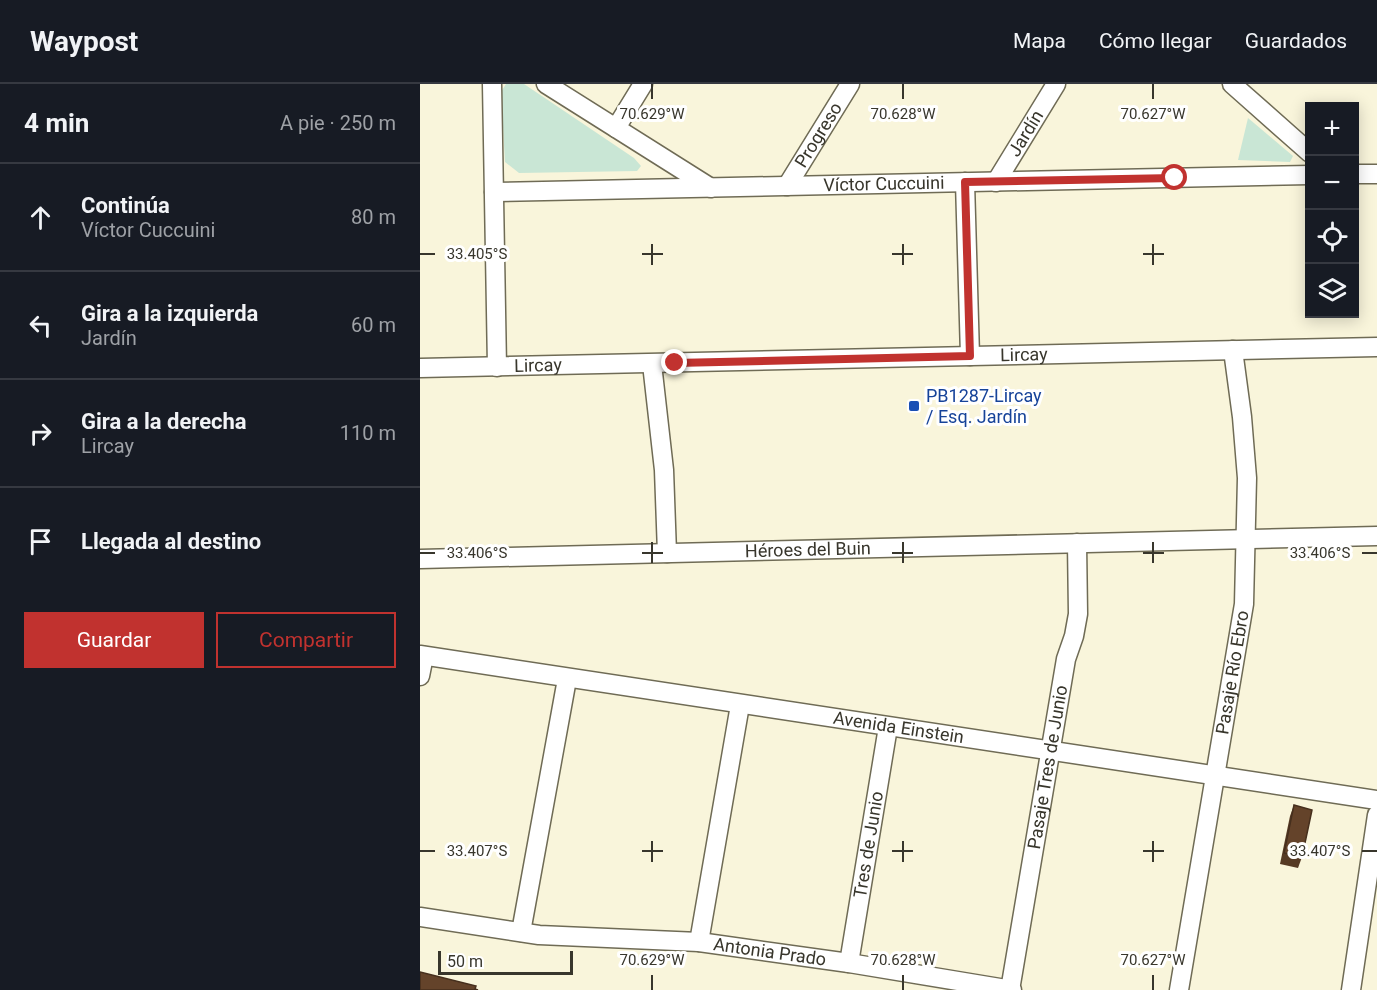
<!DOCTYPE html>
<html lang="es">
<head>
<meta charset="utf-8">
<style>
	body { margin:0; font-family:Roboto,sans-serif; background:#242831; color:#f1f3f6 }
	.controls { position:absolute; right:18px; top:18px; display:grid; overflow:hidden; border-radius:0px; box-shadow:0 3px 15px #0003 }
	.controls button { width:54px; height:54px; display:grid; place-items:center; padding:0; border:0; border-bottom:2px solid #363941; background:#171b24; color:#f1f3f6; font:30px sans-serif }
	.scale { position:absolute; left:18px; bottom:15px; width:135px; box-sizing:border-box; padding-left:6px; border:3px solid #38362c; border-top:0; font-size:16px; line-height:21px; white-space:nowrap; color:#38362c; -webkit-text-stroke:4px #fff; paint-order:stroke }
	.stop { position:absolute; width:18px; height:18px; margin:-14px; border:4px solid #c1322f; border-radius:50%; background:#fff }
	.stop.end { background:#c1322f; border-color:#fff; box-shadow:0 2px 6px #0008 }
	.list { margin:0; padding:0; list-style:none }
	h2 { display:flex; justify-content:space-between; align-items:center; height:78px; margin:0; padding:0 24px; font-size:26px }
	h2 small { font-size:20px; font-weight:400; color:#9ea1a6 }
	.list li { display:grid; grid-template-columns:39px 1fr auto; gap:18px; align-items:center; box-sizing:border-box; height:108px; padding:0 24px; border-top:2px solid #363941 }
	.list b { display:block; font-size:22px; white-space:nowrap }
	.list p { margin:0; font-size:20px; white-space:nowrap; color:#9ea1a6 }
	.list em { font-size:20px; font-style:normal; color:#9ea1a6 }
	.actions { display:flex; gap:12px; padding:18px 24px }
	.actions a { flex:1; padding:14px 0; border:2px solid #c1322f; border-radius:0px; text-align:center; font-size:21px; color:#c1322f }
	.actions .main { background:#c1322f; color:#fff }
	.icon { flex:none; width:33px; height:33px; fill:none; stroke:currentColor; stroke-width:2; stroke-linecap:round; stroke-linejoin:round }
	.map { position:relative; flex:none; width:957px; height:906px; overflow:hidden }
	header { display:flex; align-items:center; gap:36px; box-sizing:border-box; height:84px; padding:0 30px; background:#171b24; border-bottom:2px solid #363941 }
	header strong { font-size:28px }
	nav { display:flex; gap:33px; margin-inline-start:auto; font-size:21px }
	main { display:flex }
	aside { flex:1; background:#171b24 }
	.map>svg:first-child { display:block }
</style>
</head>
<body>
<header>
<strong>Waypost</strong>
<nav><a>Mapa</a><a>Cómo llegar</a><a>Guardados</a></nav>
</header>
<main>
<aside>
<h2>4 min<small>A pie · 250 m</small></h2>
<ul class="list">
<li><svg class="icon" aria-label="ahead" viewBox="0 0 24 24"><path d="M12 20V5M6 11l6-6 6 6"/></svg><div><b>Continúa</b><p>Víctor Cuccuini</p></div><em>80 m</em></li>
<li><svg class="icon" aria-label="left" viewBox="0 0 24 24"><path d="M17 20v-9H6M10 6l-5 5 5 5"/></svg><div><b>Gira a la izquierda</b><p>Jardín</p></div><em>60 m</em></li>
<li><svg class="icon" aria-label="right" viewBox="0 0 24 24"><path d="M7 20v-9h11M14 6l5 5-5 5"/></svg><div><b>Gira a la derecha</b><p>Lircay</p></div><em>110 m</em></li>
<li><svg class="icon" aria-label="arrive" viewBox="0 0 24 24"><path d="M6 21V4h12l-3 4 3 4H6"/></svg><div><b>Llegada al destino</b></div></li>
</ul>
<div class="actions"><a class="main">Guardar</a><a>Compartir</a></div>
</aside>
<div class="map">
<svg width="957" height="906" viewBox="0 0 957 906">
	<rect width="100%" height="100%" fill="#f9f5db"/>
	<g fill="#c9e6d5">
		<path d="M 86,0 L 104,0 L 214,74 L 221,82 L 217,87 L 99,89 L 85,78 L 81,8 Z"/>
		<path d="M 828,34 L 873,72 L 870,78 L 818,76 Z"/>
	</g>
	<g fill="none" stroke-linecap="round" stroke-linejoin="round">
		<defs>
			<g id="street">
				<path d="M 72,0 L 77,283"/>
				<path d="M 126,0 L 291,104"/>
				<path d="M 812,0 L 890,69"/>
				<path d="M 196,44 L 223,0"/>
				<path d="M 934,90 L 957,90"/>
				<path d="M 545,98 L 550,272"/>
				<path id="s1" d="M 576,98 L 636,0"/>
				<path id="s2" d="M 367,102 L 430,0"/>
				<path id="s3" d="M 74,108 L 890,91"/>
				<path d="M 232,280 L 244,386 L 247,469"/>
				<path id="s4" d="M 0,284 L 957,263"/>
				<path id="s5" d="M 0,475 L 957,452"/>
				<path id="s6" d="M 0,571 L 957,716"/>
				<path d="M 0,592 L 4,572"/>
				<path id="s7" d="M 0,833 L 119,851 L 279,858 L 429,879 L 592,906"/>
				<path d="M 101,848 L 147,595"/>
				<path d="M 279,858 L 320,621"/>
				<path id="s8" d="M 429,879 L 468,643"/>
				<path id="s9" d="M 590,906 L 646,575 L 654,552 L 658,530 L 657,459"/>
				<path id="s10" d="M 759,906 L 824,520 L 827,394 L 822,333 L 813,266"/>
				<path d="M 931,906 L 957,731"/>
			</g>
		</defs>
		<use href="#street" stroke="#6f6b55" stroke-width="21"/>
		<use href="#street" stroke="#fff" stroke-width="18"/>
	</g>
	<path fill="#563a24" d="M 874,721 L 882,773 L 878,784 L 860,780 L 870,732 Z"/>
	<g fill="#64432a" stroke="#462f1d" stroke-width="1.5">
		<path d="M 874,721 L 892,726 L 882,773 L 864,769 Z"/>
		<path d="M 0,888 L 56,902 L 55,905 L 58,906 L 0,906 Z"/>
	</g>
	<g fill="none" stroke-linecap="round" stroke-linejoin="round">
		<path stroke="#c1322f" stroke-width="8" d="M 255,279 L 550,272 L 545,98 L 755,94"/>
	</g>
	<path fill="none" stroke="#38362c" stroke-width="2" d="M 232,0 L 232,15M 483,0 L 483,15M 733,0 L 733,15M 232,160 L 232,181M 483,160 L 483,181M 733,160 L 733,181M 0,170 L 15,170M 222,170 L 243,170M 472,170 L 493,170M 723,170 L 744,170M 232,458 L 232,479M 483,458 L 483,479M 733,458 L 733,479M 0,469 L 15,469M 222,469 L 243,469M 472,469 L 493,469M 723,469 L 744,469M 942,469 L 957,469M 232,757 L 232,778M 483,757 L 483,778M 733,757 L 733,778M 0,767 L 15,767M 222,767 L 243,767M 472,767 L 493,767M 723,767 L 744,767M 942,767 L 957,767M 232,891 L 232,906M 483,891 L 483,906M 733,891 L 733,906"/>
	<rect fill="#1a4fb4" stroke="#fff" stroke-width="2" x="488" y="316" width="12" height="12" rx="3"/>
	<g text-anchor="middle" stroke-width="6" stroke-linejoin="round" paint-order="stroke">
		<g font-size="18" fill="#38362c" stroke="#fff">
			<text dy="6" stroke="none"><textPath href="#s1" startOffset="57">Jardín</textPath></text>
			<text dy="6" stroke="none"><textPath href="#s2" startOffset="60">Progreso</textPath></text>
			<text dy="6" stroke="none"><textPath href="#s3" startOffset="390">Víctor Cuccuini</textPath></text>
			<text dy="6" stroke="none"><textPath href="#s4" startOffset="604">Lircay</textPath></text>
			<text dy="6" stroke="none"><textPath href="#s4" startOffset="118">Lircay</textPath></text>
			<text dy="6" stroke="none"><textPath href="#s5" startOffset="388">Héroes del Buin</textPath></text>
			<text dy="6" stroke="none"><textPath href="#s10" startOffset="322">Pasaje Río Ebro</textPath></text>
			<text dy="6" stroke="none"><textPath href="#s6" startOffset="484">Avenida Einstein</textPath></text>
			<text dy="6" stroke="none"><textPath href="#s9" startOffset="226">Pasaje Tres de Junio</textPath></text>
			<text dy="6" stroke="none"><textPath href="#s8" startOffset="120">Tres de Junio</textPath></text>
			<text dy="6" stroke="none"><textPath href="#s7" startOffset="352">Antonia Prado</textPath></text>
		</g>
		<g font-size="18" fill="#164399" stroke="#fff" text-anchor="start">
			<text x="506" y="318">PB1287-Lircay<tspan x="506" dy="21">/ Esq. Jardín</tspan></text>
		</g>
	</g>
	<g font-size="15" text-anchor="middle" fill="#38362c" stroke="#fff" stroke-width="6" stroke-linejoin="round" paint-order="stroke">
		<text x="232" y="35">70.629°W</text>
		<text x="483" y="35">70.628°W</text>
		<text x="733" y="35">70.627°W</text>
		<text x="57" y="175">33.405°S</text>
		<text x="57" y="474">33.406°S</text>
		<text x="900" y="474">33.406°S</text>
		<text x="57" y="772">33.407°S</text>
		<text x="900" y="772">33.407°S</text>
		<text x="232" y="881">70.629°W</text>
		<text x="483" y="881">70.628°W</text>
		<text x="733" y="881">70.627°W</text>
	</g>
</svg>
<div class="controls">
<button>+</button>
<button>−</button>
<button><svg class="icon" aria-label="locate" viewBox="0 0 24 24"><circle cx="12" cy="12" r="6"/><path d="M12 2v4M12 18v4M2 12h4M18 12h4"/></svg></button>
<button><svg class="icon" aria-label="layers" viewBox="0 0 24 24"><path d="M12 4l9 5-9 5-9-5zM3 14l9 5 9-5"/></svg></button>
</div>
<div class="scale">50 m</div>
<div class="stop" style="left:755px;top:94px"></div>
<div class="stop end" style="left:255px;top:279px"></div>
</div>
</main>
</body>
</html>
